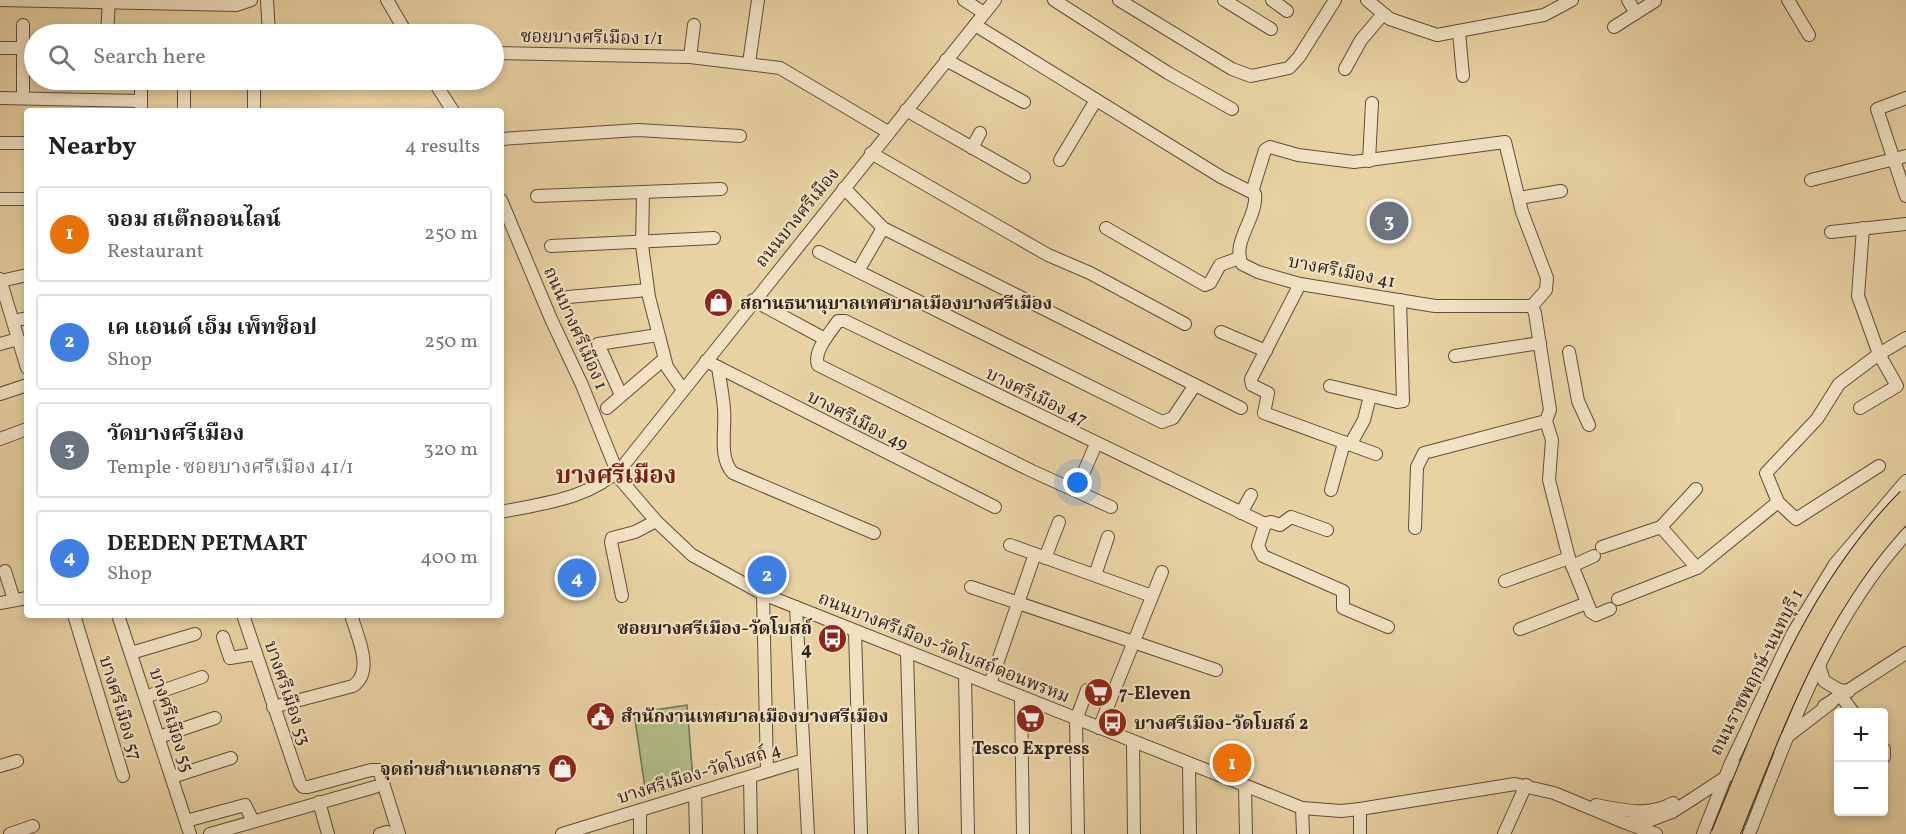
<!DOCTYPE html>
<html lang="en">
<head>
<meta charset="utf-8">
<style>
	body { margin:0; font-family:Vollkorn,"Noto Serif Thai",serif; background:#f2f2f2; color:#222 }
	.controls { position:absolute; right:18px; bottom:18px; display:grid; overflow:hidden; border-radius:6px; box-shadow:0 3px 9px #0003 }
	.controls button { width:54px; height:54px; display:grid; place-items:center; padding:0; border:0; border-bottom:2px solid #e0e0e0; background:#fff; color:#222; font:30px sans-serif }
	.you { position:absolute; left:1078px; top:483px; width:21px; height:21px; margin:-15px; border:4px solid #fff; border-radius:50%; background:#1a73e8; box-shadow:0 0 0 9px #1a73e833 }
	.badge { display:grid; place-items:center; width:39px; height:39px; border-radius:50%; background:#b45309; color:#fff; font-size:20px; font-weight:700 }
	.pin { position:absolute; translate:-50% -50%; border:3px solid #fff; box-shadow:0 2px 6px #0006 }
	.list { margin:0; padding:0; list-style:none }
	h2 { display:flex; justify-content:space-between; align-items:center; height:78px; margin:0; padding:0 24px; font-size:26px }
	h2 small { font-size:20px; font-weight:400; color:#767676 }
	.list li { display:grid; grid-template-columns:39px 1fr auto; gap:18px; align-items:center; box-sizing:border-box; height:96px; margin:0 12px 12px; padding:0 12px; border:2px solid #e0e0e0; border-radius:6px }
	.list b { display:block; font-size:22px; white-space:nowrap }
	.list p { margin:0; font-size:20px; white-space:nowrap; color:#767676 }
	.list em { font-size:20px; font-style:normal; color:#767676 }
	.icon { flex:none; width:33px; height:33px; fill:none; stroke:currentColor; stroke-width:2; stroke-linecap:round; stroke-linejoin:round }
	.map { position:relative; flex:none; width:1906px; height:834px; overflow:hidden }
	.search { position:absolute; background:#fff; box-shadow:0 3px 9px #0003; left:24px; top:24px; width:480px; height:66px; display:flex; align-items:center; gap:15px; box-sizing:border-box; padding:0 21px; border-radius:33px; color:#767676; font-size:22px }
	.panel { position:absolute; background:#fff; box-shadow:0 3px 9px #0003; left:24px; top:108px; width:480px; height:510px; border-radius:6px }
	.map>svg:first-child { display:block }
</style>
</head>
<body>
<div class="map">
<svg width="1906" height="834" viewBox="0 0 1906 834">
	<rect width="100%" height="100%" fill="#e8d2a2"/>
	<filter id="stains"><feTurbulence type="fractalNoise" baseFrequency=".00333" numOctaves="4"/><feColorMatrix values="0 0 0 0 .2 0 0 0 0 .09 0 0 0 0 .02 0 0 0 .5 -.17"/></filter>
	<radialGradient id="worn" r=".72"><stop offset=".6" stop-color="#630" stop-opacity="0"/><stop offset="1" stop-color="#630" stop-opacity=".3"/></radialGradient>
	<path fill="#b1bd89" stroke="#707051" stroke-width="1.5" d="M 687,705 L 693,780 L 646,795 L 634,713 Z"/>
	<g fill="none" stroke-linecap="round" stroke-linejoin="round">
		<defs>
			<g id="minor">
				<path d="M 0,0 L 236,5 L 251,0"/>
				<path d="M 267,0 L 269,34"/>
				<path d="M 387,0 L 407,34"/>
				<path d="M 964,0 L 984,13"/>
				<path d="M 1054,0 L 1168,73 L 1232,109"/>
				<path d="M 1119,0 L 1232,69 L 1251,76 L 1289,68 L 1299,57 L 1335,0"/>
				<path d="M 1224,0 L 1271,29"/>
				<path d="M 1272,0 L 1287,11"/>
				<path d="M 1367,0 L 1390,19 L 1437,35 L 1544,15 L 1572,0"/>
				<path d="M 1628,0 L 1636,13"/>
				<path d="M 1788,0 L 1809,35"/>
				<path d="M 975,25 L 1221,177 L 1255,194 C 1258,217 1231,242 1242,264 L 1258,272 L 1300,284 L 1435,306 L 1532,306"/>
				<path d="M 1614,27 L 1655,1"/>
				<path d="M 1459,32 L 1463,76"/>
				<path d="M 107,34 L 109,0"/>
				<path d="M 0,48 L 23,48"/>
				<path d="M 494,53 L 690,57 L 780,68 L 888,132"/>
				<path d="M 690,57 L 694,25"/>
				<path d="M 946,60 L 1024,102"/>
				<path d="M 749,63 L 758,0"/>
				<path d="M 1345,69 L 1361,40 L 1383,14"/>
				<path d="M 433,80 L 453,111"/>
				<path d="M 254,83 L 254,111"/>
				<path d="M 0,98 L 140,101"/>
				<path d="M 23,98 L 23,25"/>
				<path d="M 1906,98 L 1877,109 L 1906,196"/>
				<path d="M 906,110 L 1024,177"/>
				<path d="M 141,111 L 141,81"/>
				<path d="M 184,111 L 184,80"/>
				<path d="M 501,139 L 638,130 L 740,136"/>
				<path d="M 0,143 L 27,143"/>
				<path d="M 972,148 L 980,133"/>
				<path d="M 871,153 L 1048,255 L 1090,273 L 1185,324"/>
				<path d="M 1060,160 L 1096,100"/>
				<path d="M 1369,161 L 1372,103"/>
				<path d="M 1811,180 L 1906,156"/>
				<path d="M 844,188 L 883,228 L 1241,408"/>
				<path d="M 643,192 L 642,245 L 649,297 L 667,367 L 683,390"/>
				<path d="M 1252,192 L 1265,150 L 1270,147 L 1298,155 L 1354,162 L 1505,142 L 1522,212 L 1547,278 L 1546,290 L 1532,306"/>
				<path d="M 537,196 L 721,189"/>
				<path d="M 1519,198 L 1561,191"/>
				<path d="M 0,199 L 27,199"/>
				<path d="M 501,200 L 551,319 L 582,385 L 620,479 L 656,521 L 692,555 L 763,594 L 1302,808 L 1341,811 L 1360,809 L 1515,784 L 1554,793 L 1626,823 L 1651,820 L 1672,812 L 1694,798 L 1788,736 L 1831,703"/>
				<path d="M 1106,228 L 1205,285 L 1210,283 L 1220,265 L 1239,258"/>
				<path d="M 1831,232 L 1906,224"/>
				<path d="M 551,246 L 714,238"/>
				<path d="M 819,252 L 1162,422 L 1173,418 L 1195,385"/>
				<path d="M 858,271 L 883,228"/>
				<path d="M 0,279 L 27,368"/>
				<path d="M 1,281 L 27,275"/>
				<path d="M 1300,284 L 1251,379 L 1252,385 L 1268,393 L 1264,413 L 1376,454"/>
				<path d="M 568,297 L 648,290"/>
				<path d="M 753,300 L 825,339"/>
				<path d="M 1532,306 L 1535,313 L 1550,410 L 1546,421 L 1552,440 L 1549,480 L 1569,558 L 1591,612 L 1596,615 L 1610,609"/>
				<path d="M 13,321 L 27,318"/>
				<path d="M 1221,332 L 1266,351"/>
				<path d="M 0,344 L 18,339"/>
				<path d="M 1569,352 L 1578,401 L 1589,425"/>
				<path d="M 1455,356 L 1540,343"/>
				<path d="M 706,361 L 995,507"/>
				<path d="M 718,367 C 720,381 723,395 724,409 C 726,428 718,458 733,473 L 874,533"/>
				<path d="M 1330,386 L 1397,402 L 1403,401 L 1400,300"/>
				<path d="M 0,394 L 27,385"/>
				<path d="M 621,395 L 598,344 L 658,335"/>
				<path d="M 607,408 L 664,359"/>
				<path d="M 1860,408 L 1897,386 L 1879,354 L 1858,296 L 1863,228"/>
				<path d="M 0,439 L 27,429"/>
				<path d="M 1350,445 L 1364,420 L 1370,396"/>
				<path d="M 1879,466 L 1796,519 L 1778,502 L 1766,473 L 1817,419 L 1839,384 L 1879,354 L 1906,338"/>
				<path d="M 1076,490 L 1096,444"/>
				<path d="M 1331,490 L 1344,443"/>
				<path d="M 1111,507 L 1032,471 L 818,365 C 813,351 830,333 838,321 L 845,321 L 1265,524 L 1258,546 L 1263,556 L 1343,591 L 1343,608 L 1388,627"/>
				<path d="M 501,512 C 545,503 590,499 623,466 L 995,0"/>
				<path d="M 1241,513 L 1251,495"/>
				<path d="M 1265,524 L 1271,522 L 1280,525 L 1291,517 L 1327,530"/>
				<path d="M 1661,527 L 1697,568"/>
				<path d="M 1415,528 L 1417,467 L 1424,453 L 1546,421"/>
				<path d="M 1010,545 L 1152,596"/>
				<path d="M 1602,547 L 1661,527 L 1696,489"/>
				<path d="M 1045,558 L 1059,522"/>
				<path d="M 1572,566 L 1594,556"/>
				<path d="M 5,571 L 14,600"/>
				<path d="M 1095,575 L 1108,537"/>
				<path d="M 1505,581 L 1569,558"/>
				<path d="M 971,587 L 1216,670"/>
				<path d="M 763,594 L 767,771"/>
				<path d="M 622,596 L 611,542 L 612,538 L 635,532 L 656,521"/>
				<path d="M 1618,599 L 1697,568 L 1778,502"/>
				<path d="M 0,603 L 27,598"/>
				<path d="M 796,607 L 808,834"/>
				<path d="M 74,615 L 123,776"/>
				<path d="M 118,615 L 190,834"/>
				<path d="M 243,615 L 300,783 L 303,787 L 308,787 L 371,770 L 379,770 L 399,834"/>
				<path d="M 1520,629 L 1587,603"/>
				<path d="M 855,631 L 861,834"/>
				<path d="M 223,637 L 230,658 L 255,654"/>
				<path d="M 907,652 L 912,834"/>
				<path d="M 131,653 L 195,634"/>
				<path d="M 1818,662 L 1824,681 L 1839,690 L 1849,691"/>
				<path d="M 965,674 L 968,834"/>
				<path d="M 990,684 L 1035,554"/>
				<path d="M 1841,696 L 1853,712"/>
				<path d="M 145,697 L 202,677"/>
				<path d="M 1021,697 L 1023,834"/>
				<path d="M 1824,706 L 1906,653"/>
				<path d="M 273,707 L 353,686 C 375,671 357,636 351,615"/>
				<path d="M 1099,728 L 1162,572"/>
				<path d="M 159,737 L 215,718"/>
				<path d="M 1133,742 L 1134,834"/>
				<path d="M 1884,749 L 1884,757"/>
				<path d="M 1189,764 L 1190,834"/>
				<path d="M 0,766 L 17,761"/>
				<path d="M 172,777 L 231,758"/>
				<path d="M 750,777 L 751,834"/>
				<path d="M 1245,786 L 1246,834"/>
				<path d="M 695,793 L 696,834"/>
				<path d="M 319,802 L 328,834"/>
				<path d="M 1596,805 C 1622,810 1649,817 1673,803"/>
				<path d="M 1302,808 L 1303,834"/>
				<path d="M 1360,809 L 1360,834"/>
				<path d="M 640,812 L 640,834"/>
				<path d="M 186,821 L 245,805 L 253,821"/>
				<path d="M 1629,824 L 1656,834"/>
				<path d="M 10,834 L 33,826"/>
				<path d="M 210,834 L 375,787"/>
				<path d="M 380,834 L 387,832"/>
				<path d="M 562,834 L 804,760"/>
				<path d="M 1078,834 L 1076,720 L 1087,690"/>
				<path d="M 1504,834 L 1526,785"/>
				<path d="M 1703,834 L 1730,765 L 1793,633 L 1835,564 L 1906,481"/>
				<path d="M 1749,834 C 1792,726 1826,622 1906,534"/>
			</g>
		</defs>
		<use href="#minor" stroke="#5e4f3b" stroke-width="14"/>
		<use href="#minor" stroke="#f0e2c3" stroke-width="12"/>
		<defs>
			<g id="major-bridge">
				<path d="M 1719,834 C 1769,713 1812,592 1906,497"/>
				<path d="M 1732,834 C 1778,720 1819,604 1906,514"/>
			</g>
		</defs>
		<use href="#major-bridge" stroke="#302319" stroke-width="17" stroke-linecap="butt"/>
		<use href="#major-bridge" stroke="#e8d2a2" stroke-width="15"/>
	</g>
	<defs>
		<symbol id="shop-disc" viewBox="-11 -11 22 22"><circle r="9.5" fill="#8f2418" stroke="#f0e2c3"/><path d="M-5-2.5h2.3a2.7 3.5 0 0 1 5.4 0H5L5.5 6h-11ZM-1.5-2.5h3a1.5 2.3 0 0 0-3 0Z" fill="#fff"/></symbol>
		<symbol id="bus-disc" viewBox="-11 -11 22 22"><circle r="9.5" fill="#8f2418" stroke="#f0e2c3"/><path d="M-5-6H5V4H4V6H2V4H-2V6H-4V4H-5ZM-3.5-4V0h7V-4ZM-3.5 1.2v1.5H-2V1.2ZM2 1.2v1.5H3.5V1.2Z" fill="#fff"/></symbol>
		<symbol id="supermarket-disc" viewBox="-11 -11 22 22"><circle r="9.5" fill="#8f2418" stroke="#f0e2c3"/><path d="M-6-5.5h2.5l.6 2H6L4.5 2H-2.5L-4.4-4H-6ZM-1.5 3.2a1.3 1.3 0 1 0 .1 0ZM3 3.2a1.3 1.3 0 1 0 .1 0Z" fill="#fff"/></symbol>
		<symbol id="civic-disc" viewBox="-11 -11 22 22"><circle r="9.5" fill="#8f2418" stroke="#f0e2c3"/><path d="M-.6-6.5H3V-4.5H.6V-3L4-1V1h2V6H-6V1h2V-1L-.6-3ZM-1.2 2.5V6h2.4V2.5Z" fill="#fff"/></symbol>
	</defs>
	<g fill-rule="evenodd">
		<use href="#shop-disc" x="702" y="286" width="33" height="33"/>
		<use href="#bus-disc" x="816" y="622" width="33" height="33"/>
		<use href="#supermarket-disc" x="1082" y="676" width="33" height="33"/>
		<use href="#civic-disc" x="584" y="700" width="33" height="33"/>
		<use href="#supermarket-disc" x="1014" y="702" width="33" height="33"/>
		<use href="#bus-disc" x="1096" y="706" width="33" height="33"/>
		<use href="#shop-disc" x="546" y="752" width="33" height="33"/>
	</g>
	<g text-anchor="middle" stroke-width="4.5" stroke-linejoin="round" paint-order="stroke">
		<g font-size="18" fill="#302319" stroke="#f0e2c3">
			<text transform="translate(592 37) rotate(1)" y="6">ซอยบางศรีเมือง 1/1</text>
			<text transform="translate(797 217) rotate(-51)" y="6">ถนนบางศรีเมือง</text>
			<text transform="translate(1342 271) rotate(11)" y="6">บางศรีเมือง 41</text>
			<text transform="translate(576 328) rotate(66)" y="6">ถนนบางศรีเมือง 1</text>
			<text transform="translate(1037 396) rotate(26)" y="6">บางศรีเมือง 47</text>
			<text transform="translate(858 420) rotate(27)" y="6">บางศรีเมือง 49</text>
			<text transform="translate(944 647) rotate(22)" y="6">ถนนบางศรีเมือง-วัดโบสถ์ดอนพรหม</text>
			<text transform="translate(1756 672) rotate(-63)" y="6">ถนนราชพฤกษ์-นนทบุรี 1</text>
			<text transform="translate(288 693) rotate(71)" y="6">บางศรีเมือง 53</text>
			<text transform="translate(121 708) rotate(73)" y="6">บางศรีเมือง 57</text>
			<text transform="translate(172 720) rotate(72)" y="6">บางศรีเมือง 55</text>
			<text transform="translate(699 773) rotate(-17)" y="6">บางศรีเมือง-วัดโบสถ์ 4</text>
		</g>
		<g font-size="18" font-weight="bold" fill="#302319" stroke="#f0e2c3" text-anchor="start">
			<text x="740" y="309">สถานธนานุบาลเทศบาลเมืองบางศรีเมือง</text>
			<text x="812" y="634" text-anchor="end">ซอยบางศรีเมือง-วัดโบสถ์<tspan x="812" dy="21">4</tspan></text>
			<text x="1119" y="699">7-Eleven</text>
			<text x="621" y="722">สำนักงานเทศบาลเมืองบางศรีเมือง</text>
			<text x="1134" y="729">บางศรีเมือง-วัดโบสถ์ 2</text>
			<text x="1031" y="754" text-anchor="middle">Tesco Express</text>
			<text x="541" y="775" text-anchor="end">จุดถ่ายสำเนาเอกสาร</text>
		</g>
		<g font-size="24" font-weight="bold" fill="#7a1f14" stroke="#f0e2c3">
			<text x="616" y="483">บางศรีเมือง</text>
		</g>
	</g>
	<rect width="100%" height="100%" filter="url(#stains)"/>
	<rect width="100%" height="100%" fill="url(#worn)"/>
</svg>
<div class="controls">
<button>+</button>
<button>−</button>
</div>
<div class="you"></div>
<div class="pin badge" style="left:1232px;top:763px;background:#e8710a">1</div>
<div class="pin badge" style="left:767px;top:575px;background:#3f7fe0">2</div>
<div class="pin badge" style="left:1389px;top:221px;background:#6b7280">3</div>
<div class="pin badge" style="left:577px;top:578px;background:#3f7fe0">4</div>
<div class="search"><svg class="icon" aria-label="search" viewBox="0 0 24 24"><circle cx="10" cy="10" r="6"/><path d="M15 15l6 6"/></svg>Search here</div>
<section class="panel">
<h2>Nearby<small>4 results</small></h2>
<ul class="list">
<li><span class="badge" style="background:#e8710a">1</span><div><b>จอม สเต๊กออนไลน์</b><p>Restaurant</p></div><em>250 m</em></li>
<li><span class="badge" style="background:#3f7fe0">2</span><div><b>เค แอนด์ เอ็ม เพ็ทช็อป</b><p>Shop</p></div><em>250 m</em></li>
<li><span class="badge" style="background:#6b7280">3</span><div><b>วัดบางศรีเมือง</b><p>Temple · ซอยบางศรีเมือง 41/1</p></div><em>320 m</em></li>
<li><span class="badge" style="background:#3f7fe0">4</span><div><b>DEEDEN PETMART</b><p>Shop</p></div><em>400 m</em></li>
</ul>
</section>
</div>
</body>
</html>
